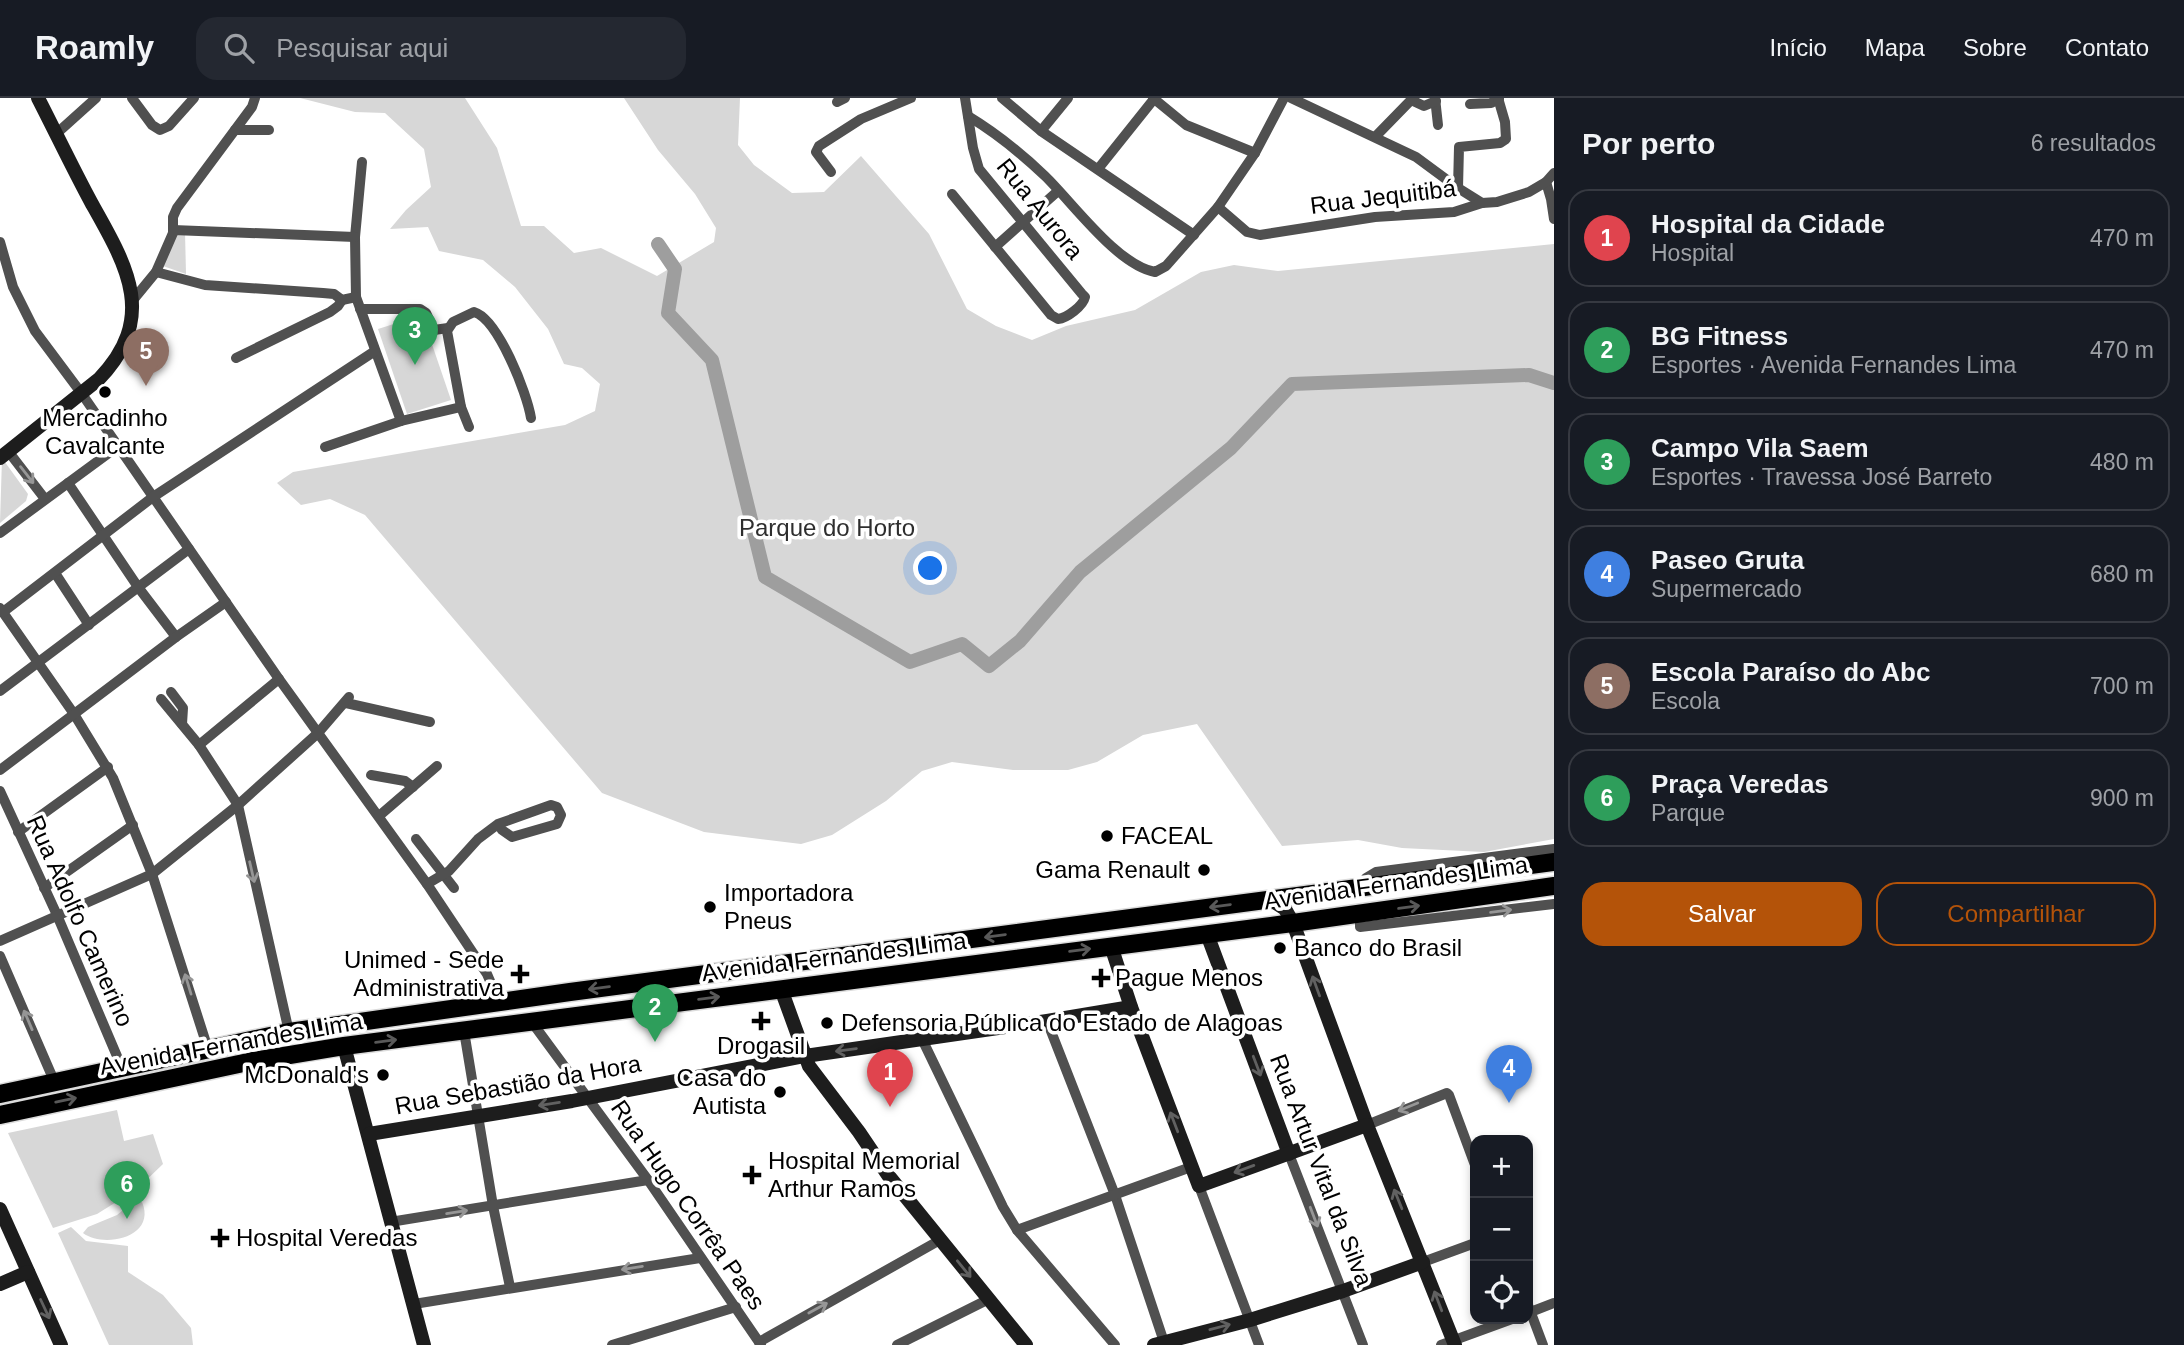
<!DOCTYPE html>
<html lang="pt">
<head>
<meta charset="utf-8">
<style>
	body { margin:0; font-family:Helvetica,sans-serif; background:#242831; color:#f1f3f6 }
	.controls { position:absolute; right:21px; bottom:21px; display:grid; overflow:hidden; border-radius:14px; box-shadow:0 4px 10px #0003 }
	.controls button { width:63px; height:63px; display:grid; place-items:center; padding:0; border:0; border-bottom:2px solid #363941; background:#171b24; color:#f1f3f6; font:35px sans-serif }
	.you { position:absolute; left:931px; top:471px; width:24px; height:24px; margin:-18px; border:5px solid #fff; border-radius:50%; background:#1a73e8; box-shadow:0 0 0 10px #1a73e833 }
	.badge { display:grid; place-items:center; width:46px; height:46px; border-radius:50%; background:#b45309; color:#fff; font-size:23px; font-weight:700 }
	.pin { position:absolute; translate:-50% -58px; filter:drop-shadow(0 2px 4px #0008) }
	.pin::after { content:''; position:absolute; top:37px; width:24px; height:21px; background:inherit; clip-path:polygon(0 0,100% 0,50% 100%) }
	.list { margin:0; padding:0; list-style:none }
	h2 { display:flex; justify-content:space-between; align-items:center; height:91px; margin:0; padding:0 28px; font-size:30px }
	h2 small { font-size:23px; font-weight:400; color:#9ea1a6 }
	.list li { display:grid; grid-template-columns:46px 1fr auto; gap:21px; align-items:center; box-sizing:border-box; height:98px; margin:0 14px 14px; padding:0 14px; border:2px solid #363941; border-radius:21px }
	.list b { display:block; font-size:26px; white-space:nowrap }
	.list p { margin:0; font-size:23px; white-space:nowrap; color:#9ea1a6 }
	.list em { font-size:23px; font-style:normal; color:#9ea1a6 }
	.actions { display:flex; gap:14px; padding:21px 28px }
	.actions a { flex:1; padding:16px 0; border:2px solid #b45309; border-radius:21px; text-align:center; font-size:24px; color:#b45309 }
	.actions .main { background:#b45309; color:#fff }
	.icon { flex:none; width:38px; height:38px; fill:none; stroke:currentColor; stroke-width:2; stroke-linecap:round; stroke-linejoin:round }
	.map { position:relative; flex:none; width:1554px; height:1247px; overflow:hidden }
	header { display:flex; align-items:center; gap:42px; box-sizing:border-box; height:98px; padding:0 35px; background:#171b24; border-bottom:2px solid #363941 }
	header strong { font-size:33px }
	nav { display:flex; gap:38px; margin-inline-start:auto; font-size:24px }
	.search { width:490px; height:63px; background:#242831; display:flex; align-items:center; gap:18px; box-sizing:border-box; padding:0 24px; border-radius:21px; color:#9ea1a6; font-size:26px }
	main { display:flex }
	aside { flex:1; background:#171b24 }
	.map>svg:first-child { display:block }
</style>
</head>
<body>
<header>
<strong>Roamly</strong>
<div class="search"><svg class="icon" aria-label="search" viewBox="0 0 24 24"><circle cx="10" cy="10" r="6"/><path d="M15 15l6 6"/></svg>Pesquisar aqui</div>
<nav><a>Início</a><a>Mapa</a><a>Sobre</a><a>Contato</a></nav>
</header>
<main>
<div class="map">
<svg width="1554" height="1247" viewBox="0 0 1554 1247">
	<rect width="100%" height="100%" fill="#fff"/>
	<g fill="#d7d7d7">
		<path d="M 300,0 L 465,0 L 497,50 L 521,128 L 544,128 L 574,155 L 601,150 L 657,178 L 714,144 L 716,130 L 695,96 L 658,52 L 624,0 L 740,0 L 738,47 L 754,67 L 792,95 L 824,94 L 861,58 L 929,136 L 967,211 L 996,228 L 1032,242 L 1066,228 L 1135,212 L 1201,174 L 1234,167 L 1278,173 L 1554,146 L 1554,741 L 1484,754 L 1402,750 L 1358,742 L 1282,748 L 1197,626 L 1143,637 L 1097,664 L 1068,672 L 1013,672 L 952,664 L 922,673 L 886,703 L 832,737 L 801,746 L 704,734 L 602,695 L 365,417 L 330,401 L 301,407 L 277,385 L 293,374 L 565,327 L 595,313 L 600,286 L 582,270 L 564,266 L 548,231 L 515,189 L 483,162 L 439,153 L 428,129 L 390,131 L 406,112 L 431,89 L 424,51 L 385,15 L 355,14 Z"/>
		<path d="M 177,132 L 185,134 L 186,176 L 160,167 Z"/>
		<path d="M 422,217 L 451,302 L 407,316 L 378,231 Z"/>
		<path d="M 2,360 L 28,396 L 26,403 L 0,425 Z"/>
		<path d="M 117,1012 L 124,1043 L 153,1036 L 163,1066 L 137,1091 L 97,1116 L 53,1130 L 8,1035 Z"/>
		<path d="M 134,1103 L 142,1104 C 157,1139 104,1151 83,1135 L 88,1129 L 117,1117 Z"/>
		<path d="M 71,1129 L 86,1143 L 128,1148 L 128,1174 L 163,1197 L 191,1230 L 193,1247 L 109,1247 L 58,1135 Z"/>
	</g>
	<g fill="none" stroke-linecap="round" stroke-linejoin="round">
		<path stroke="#9e9e9e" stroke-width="14" d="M 658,146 L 675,171 L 668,215 L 712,262 L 765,479 L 910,564 L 962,546 L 989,568 L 1020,543 L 1080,474 L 1231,350 L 1292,286 L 1529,277 L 1554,285"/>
		<defs>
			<g id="highway">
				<path d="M 0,996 L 289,934 L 570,894 L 1554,764"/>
				<path d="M 0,1017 L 253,963 L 344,948 L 1293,825 L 1554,788"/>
			</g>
		</defs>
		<use href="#highway" stroke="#dbdbdb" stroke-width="21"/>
		<g stroke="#505050" stroke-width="10">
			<path d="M 132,0 L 152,27 L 160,32 L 169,28 L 194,0"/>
			<path d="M 1002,0 L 1041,33 L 1194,137"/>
			<path d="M 1153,0 L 1186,27 L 1255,55"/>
			<path d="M 1291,0 L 1416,59 L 1458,90 L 1482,105"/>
			<path d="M 1435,0 L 1438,27"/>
			<path d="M 1411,2 L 1424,8 L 1436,3"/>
			<path d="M 837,4 L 845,0"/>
			<path d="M 1470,6 L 1491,5 L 1499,1"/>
			<path d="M 968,18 C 996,35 1021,55 1045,78 C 1072,104 1117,167 1155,174 L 1166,168 L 1218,109 L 1255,55 L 1284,0"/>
			<path d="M 235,32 L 269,32"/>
			<path d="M 1041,33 L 1068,0"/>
			<path d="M 56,36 L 96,0"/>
			<path d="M 1376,38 L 1413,0"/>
			<path d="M 362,64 L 355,139 L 356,199 L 401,323"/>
			<path d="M 1098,71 L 1154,1"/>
			<path d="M 831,74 L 816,54 L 819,48 L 861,21 L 911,0"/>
			<path d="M 1546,84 L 1551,101 L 1554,121"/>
			<path d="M 1458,90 L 1459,49 L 1500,45 L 1506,41 L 1505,24 L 1498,0"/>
			<path d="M 952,96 L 1051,217 L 1058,221 C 1067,220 1083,208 1085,199 L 1082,196 L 979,71 L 973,50 L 965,0"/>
			<path d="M 1218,109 L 1247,134 L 1260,137 L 1375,119 L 1454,114 L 1482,105 L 1497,104 L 1529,94 L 1546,84 L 1554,75"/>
			<path d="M 173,132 L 355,139"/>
			<path d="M 0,144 L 13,189 L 35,233 L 82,296 L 279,581 L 427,786 L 487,876 L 499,904"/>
			<path d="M 995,149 L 1058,93"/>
			<path d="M 156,174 L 205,187 L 323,195 L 334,196 L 342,202 L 356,199"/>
			<path d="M 133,202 L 156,174 L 173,135 L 173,119 L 177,110 L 252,9 L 255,0"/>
			<path d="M 360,211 L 420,211 L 426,215 L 434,232 L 448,230"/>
			<path d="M 236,260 L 330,214 L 338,208 L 342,202"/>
			<path d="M 469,329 L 461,309 L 447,233 L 453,224 L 474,214 C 498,221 527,295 531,320"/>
			<path d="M 325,349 L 401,323 L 461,309"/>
			<path d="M 8,353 L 45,401"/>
			<path d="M 68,385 L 138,489 L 176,539"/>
			<path d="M 0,435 L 117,349"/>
			<path d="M 55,475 L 89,527"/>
			<path d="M 0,510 L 74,616 L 113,680 L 152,776 L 208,951"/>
			<path d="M 3,514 L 153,399 L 375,253"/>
			<path d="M 0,593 L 189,451"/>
			<path d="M 171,594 L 183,610 L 182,626"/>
			<path d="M 161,601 L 199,647 L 238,707 L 289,934"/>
			<path d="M 346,605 L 430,624"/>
			<path d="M 199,647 L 279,581"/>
			<path d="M 0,672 L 176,539 L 226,504"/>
			<path d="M 371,677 L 405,683 L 413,689"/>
			<path d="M 0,693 L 57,817 L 122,970"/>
			<path d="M 379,718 L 437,668"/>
			<path d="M 18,734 L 108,669"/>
			<path d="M 416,741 L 454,790"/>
			<path d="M 427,786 L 449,773 L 478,741 L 498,726 L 551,707 L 557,709 L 561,717 L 557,726 L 512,739 L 502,732 L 498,726"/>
			<path d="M 1361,789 L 1366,780 L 1376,774 L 1554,751"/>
			<path d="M 44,790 L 133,727"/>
			<path d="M 1360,816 L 1360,829 L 1554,806"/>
			<path d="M 0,843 L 152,776 L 238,707 L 318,635 L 349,599"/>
			<path d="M 0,858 L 55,985"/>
			<path d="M 531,923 L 648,1082 L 761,1247"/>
			<path d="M 1047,923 L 1115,1097 L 1164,1244"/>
			<path d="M 464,933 L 493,1108 L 510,1189"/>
			<path d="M 922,941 L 1003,1109 L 1017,1132 L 1115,1247"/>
			<path d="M 1367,1027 L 1447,995 L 1449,997 L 1475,1067"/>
			<path d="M 1289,1056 L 1363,1247"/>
			<path d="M 1199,1088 L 1259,1247"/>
			<path d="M 390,1124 L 648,1082"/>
			<path d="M 1017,1132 L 1191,1069"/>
			<path d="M 1423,1164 L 1475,1145"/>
			<path d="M 414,1206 L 700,1160"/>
			<path d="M 1528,1207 L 1543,1247"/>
			<path d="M 1528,1215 L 1554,1205"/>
			<path d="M 759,1244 L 940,1142"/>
			<path d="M 612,1247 L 736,1209"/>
			<path d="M 897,1247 L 989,1201"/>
			<path d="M 1441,1247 L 1512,1221"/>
		</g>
		<g stroke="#1d1d1d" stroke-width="14">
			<path d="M 0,360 L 99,281 C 158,220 127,168 92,106 C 73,71 56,35 38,0"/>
			<path d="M 1270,801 L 1285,811 L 1293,825 L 1367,1027 L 1455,1247"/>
			<path d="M 1207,836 L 1289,1056"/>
			<path d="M 1111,848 L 1131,909 L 1199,1088 L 1367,1027"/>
			<path d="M 781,891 L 809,968 L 859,1034 L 888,1077 L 1026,1247"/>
			<path d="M 344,948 L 424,1247"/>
			<path d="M 369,1036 L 572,1003 L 805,958 L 1047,923 L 1131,909"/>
			<path d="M 0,1111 L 61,1247"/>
			<path d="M 0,1186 L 28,1174"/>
			<path d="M 1154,1247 L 1250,1222 L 1343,1193 L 1423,1164"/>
		</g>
		<use href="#highway" stroke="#000" stroke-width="18"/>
	</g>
	<defs><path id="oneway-shaft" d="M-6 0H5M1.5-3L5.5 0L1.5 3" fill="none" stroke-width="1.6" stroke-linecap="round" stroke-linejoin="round" transform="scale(1.75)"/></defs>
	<g stroke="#969696">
		<use href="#oneway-shaft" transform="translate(27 377) rotate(52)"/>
		<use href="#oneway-shaft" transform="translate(252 774) rotate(77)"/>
		<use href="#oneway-shaft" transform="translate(1501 813) rotate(-7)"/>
		<use href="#oneway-shaft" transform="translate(188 886) rotate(-107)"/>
		<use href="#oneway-shaft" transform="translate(28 922) rotate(-113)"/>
		<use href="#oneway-shaft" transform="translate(1408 1009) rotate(158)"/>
		<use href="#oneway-shaft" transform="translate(457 1114) rotate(-9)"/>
		<use href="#oneway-shaft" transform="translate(1314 1119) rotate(69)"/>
		<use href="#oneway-shaft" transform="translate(632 1170) rotate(171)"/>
		<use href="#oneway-shaft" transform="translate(818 1210) rotate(-29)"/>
	</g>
	<g stroke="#595959">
		<use href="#oneway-shaft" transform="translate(1220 808) rotate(172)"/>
		<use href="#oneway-shaft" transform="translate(1409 809) rotate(-8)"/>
		<use href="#oneway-shaft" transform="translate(995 838) rotate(172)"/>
		<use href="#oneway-shaft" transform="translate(1080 852) rotate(-7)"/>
		<use href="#oneway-shaft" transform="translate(599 890) rotate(173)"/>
		<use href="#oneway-shaft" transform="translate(709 900) rotate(-7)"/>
		<use href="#oneway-shaft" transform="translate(386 943) rotate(-7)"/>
		<use href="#oneway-shaft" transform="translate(66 1002) rotate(-12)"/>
	</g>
	<g stroke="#616161">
		<use href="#oneway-shaft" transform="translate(1316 888) rotate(-110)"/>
		<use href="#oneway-shaft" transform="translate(846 952) rotate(172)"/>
		<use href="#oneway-shaft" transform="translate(1257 968) rotate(69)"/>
		<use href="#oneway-shaft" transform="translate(549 1006) rotate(171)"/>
		<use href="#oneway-shaft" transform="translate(1174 1024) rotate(-111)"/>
		<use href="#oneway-shaft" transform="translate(1244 1071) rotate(160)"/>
		<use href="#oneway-shaft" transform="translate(1398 1101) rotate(-112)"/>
		<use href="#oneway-shaft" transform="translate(964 1171) rotate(51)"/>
		<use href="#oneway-shaft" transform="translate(1438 1203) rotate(-111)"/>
		<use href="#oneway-shaft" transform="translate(45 1211) rotate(65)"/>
		<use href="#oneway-shaft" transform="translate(1220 1229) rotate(-15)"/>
	</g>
	<g fill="#000" stroke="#fff" stroke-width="2.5">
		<circle cx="105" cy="294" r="7"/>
		<circle cx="1107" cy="738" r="7"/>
		<circle cx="1204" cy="772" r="7"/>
		<circle cx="710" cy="809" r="7"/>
		<circle cx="1280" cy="850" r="7"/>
		<path d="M516.5 865.5h7v7h7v7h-7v7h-7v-7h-7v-7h7z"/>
		<path d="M1097.5 869.5h7v7h7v7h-7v7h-7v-7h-7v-7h7z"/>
		<path d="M757.5 912.5h7v7h7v7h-7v7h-7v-7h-7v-7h7z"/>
		<circle cx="827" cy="925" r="7"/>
		<circle cx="383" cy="977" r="7"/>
		<circle cx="780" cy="994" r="7"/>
		<path d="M748.5 1066.5h7v7h7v7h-7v7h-7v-7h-7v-7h7z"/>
		<path d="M216.5 1129.5h7v7h7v7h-7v7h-7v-7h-7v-7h7z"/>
	</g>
	<g text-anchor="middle" stroke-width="7" stroke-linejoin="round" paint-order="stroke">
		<g font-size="24" fill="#000" stroke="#fff">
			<text transform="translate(1383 99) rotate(-7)" y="8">Rua Jequitibá</text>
			<text transform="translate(1040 111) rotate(51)" y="8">Rua Aurora</text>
			<text transform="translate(1396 785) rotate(-8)" y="8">Avenida Fernandes Lima</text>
			<text transform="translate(80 823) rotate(66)" y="8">Rua Adolfo Camerino</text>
			<text transform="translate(834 859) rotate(-7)" y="8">Avenida Fernandes Lima</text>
			<text transform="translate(231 946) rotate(-10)" y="8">Avenida Fernandes Lima</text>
			<text transform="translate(518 987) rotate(-10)" y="8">Rua Sebastião da Hora</text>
			<text transform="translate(1321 1072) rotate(69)" y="8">Rua Artur Vital da Silva</text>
			<text transform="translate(688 1107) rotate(55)" y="8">Rua Hugo Corrêa Paes</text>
		</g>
		<g font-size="24" fill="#000" stroke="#fff" text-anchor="start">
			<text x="105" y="328" text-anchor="middle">Mercadinho<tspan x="105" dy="28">Cavalcante</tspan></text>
			<text x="1121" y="746">FACEAL</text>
			<text x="1190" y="780" text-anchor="end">Gama Renault</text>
			<text x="724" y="803">Importadora<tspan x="724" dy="28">Pneus</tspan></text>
			<text x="1294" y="858">Banco do Brasil</text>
			<text x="504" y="870" text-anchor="end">Unimed - Sede<tspan x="504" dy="28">Administrativa</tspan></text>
			<text x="1115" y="888">Pague Menos</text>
			<text x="841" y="933">Defensoria Pública do Estado de Alagoas</text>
			<text x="761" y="956" text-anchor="middle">Drogasil</text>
			<text x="369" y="985" text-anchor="end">McDonald's</text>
			<text x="766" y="988" text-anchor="end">Casa do<tspan x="766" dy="28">Autista</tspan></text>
			<text x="768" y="1071">Hospital Memorial<tspan x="768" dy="28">Arthur Ramos</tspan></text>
			<text x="236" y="1148">Hospital Veredas</text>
		</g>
		<g font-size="24" fill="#2e2e2e" stroke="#fff">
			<text x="827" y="438">Parque do Horto</text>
		</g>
	</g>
</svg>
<div class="controls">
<button>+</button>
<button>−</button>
<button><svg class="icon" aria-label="locate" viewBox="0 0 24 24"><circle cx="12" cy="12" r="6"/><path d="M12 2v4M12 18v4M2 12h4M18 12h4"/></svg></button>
</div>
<div class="you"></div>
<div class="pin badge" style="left:890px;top:1009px;background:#e0444e">1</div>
<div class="pin badge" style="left:655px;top:944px;background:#2e9e5b">2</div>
<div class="pin badge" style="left:415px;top:267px;background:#2e9e5b">3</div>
<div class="pin badge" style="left:1509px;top:1005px;background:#3f7fe0">4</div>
<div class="pin badge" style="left:146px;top:288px;background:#8d6e63">5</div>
<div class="pin badge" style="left:127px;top:1121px;background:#2e9e5b">6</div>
</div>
<aside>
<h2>Por perto<small>6 resultados</small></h2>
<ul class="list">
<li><span class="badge" style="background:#e0444e">1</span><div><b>Hospital da Cidade</b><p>Hospital</p></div><em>470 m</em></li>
<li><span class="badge" style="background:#2e9e5b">2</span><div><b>BG Fitness</b><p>Esportes · Avenida Fernandes Lima</p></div><em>470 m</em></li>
<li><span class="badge" style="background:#2e9e5b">3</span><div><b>Campo Vila Saem</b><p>Esportes · Travessa José Barreto</p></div><em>480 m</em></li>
<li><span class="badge" style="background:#3f7fe0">4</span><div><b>Paseo Gruta</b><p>Supermercado</p></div><em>680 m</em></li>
<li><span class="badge" style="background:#8d6e63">5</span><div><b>Escola Paraíso do Abc</b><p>Escola</p></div><em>700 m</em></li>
<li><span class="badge" style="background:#2e9e5b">6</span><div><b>Praça Veredas</b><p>Parque</p></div><em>900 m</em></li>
</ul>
<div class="actions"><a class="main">Salvar</a><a>Compartilhar</a></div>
</aside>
</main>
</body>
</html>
